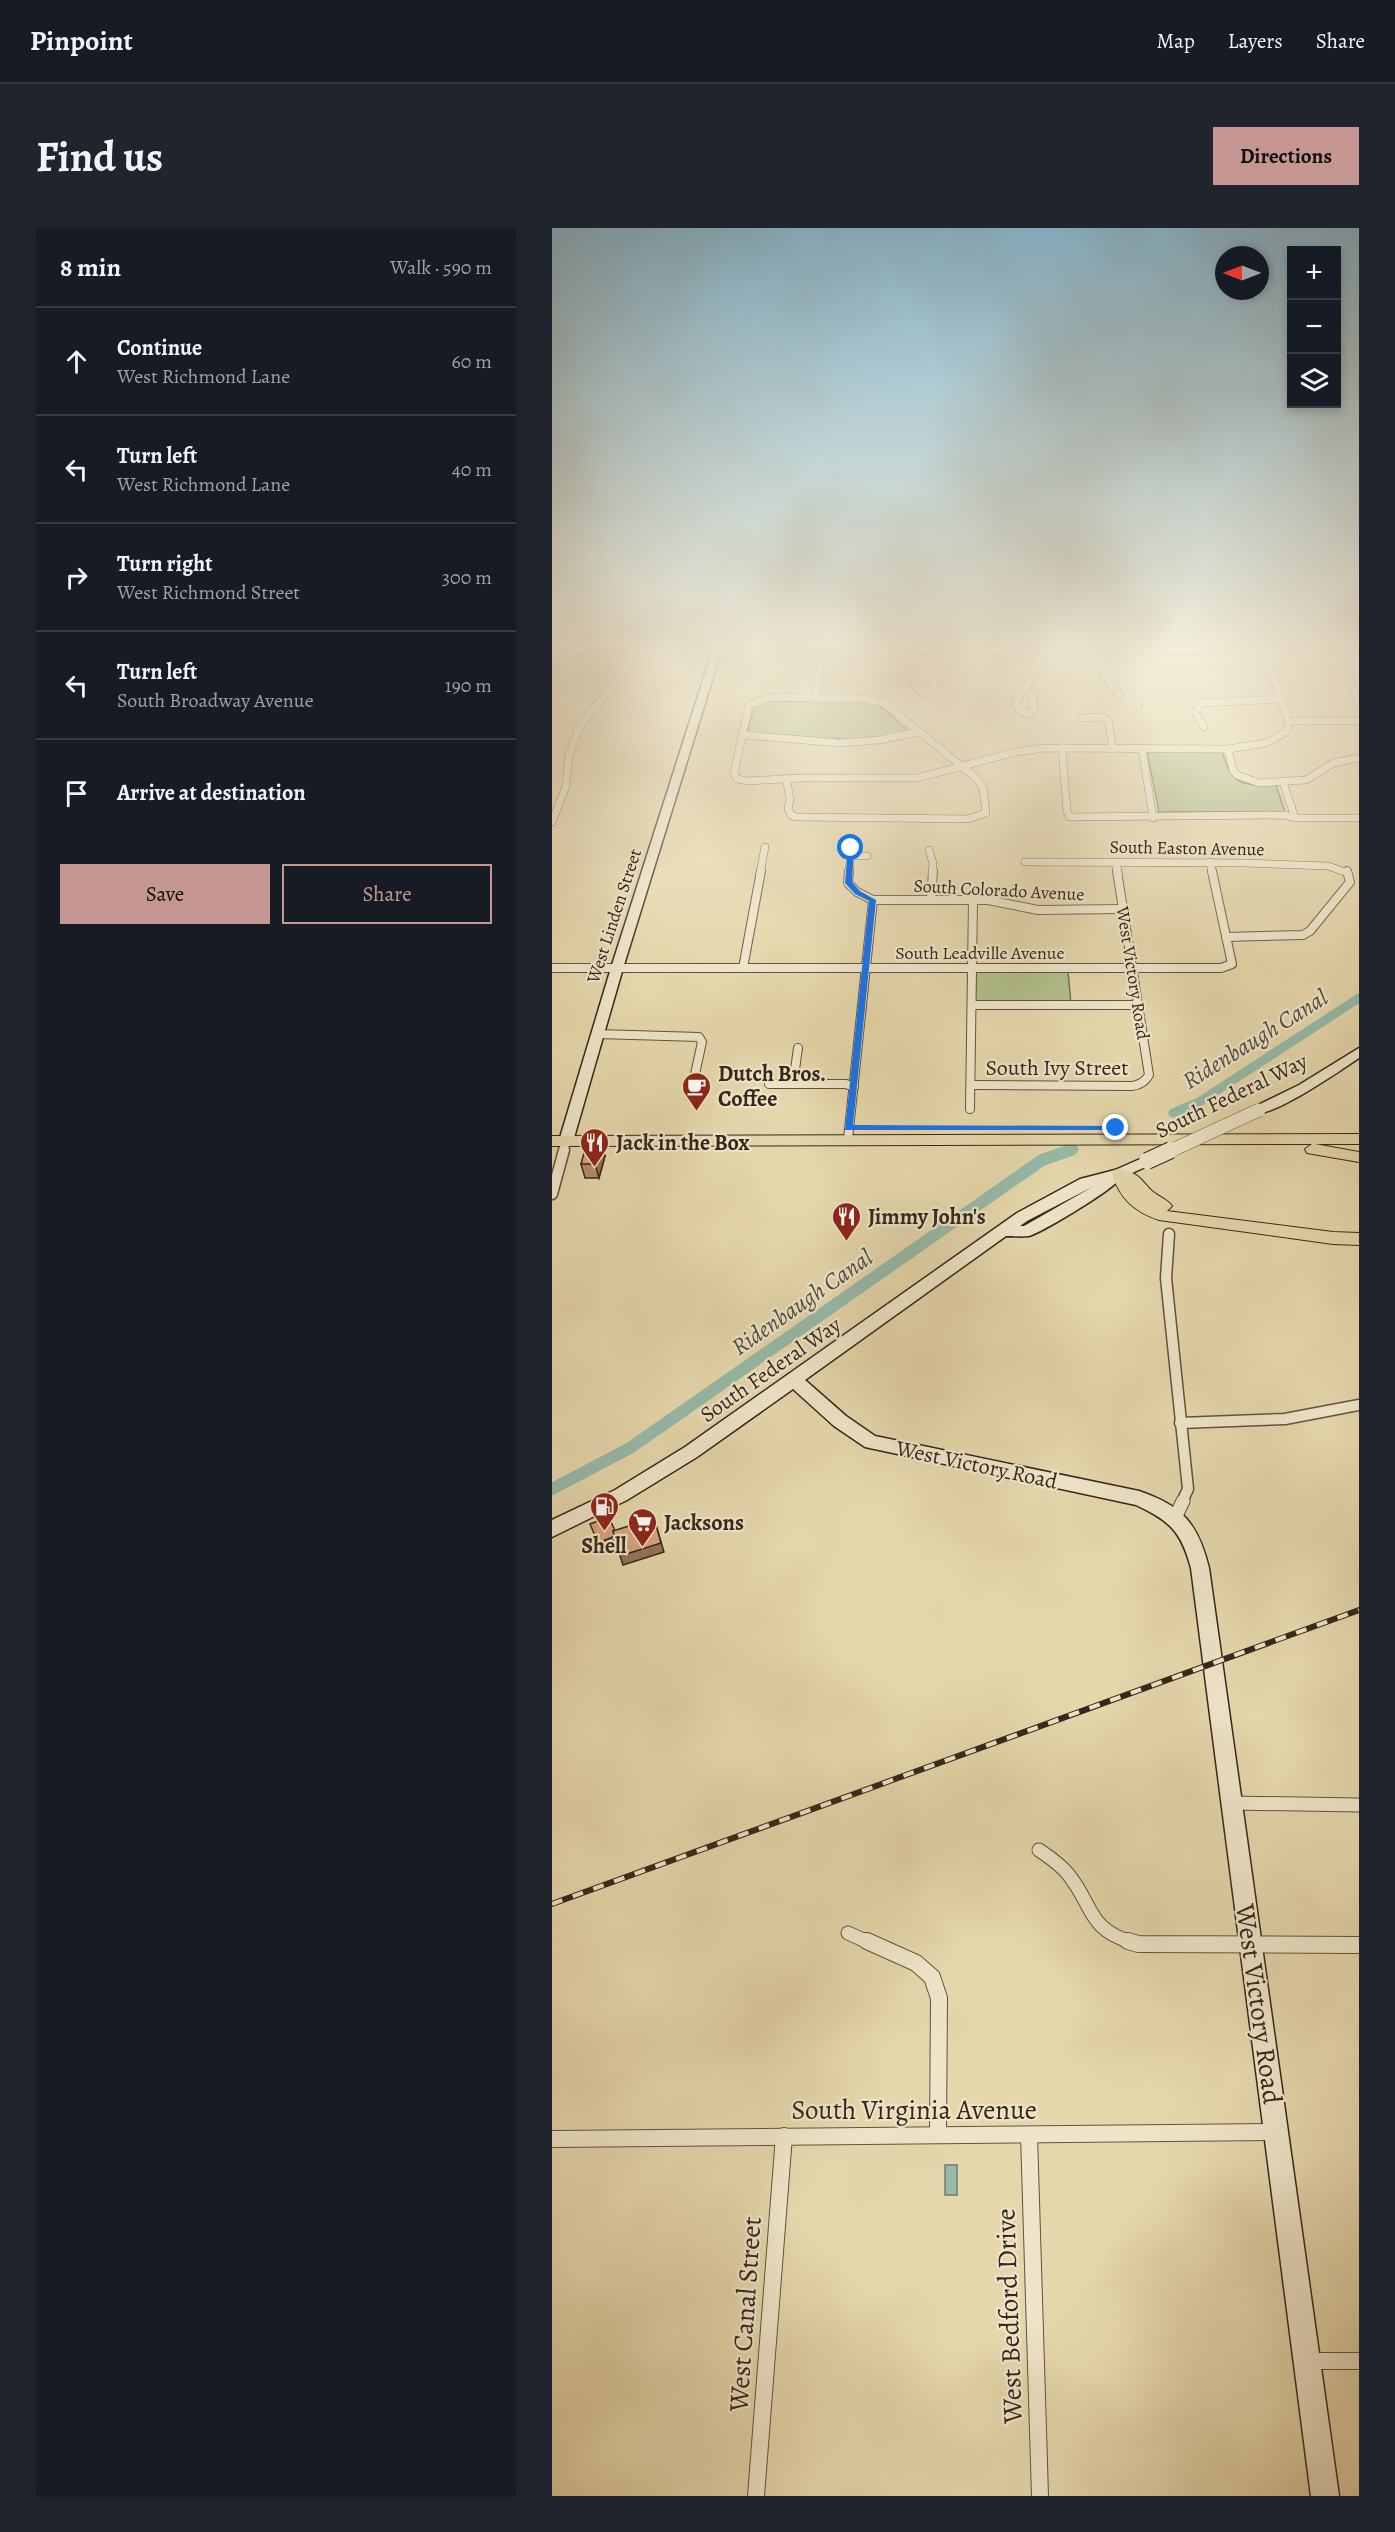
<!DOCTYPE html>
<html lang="en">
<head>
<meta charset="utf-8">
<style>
	body { margin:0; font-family:Alegreya,serif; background:#20242c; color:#f1f3f6 }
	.controls { position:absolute; right:18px; top:18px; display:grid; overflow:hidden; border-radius:0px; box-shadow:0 3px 9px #0003 }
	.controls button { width:54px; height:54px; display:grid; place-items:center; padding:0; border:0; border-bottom:2px solid #363941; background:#171b24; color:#f1f3f6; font:30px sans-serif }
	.compass { position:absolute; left:663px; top:18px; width:54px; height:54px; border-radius:50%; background:#171b24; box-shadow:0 3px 9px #0003; rotate:270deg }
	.stop { position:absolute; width:18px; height:18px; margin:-14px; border:4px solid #1a73e8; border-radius:50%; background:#fff }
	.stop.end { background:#1a73e8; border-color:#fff; box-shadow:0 2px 6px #0008 }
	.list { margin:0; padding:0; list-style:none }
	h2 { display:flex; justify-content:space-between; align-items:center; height:78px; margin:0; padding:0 24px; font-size:26px }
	h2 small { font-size:20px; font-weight:400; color:#9ea1a6 }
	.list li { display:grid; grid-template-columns:39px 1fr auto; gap:18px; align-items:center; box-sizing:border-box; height:108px; padding:0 24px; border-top:2px solid #363941 }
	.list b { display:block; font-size:22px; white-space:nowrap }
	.list p { margin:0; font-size:20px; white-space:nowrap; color:#9ea1a6 }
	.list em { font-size:20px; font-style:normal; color:#9ea1a6 }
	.actions { display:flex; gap:12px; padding:18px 24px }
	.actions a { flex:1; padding:14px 0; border:2px solid #c59692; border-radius:0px; text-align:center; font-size:21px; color:#c59692 }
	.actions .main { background:#c59692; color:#111 }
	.icon { flex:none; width:33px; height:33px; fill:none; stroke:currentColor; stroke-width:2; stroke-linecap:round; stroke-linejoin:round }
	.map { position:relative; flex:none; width:807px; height:2268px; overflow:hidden; border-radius:0px }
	header { display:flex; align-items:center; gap:36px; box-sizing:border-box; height:84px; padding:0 30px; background:#171b24; border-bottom:2px solid #363941 }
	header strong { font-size:28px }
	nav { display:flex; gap:33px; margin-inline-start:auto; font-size:21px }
	.intro { display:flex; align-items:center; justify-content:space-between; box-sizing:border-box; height:144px; padding:0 36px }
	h1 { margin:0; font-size:42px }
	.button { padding:15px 27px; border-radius:0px; background:#c59692; color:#111; font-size:21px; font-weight:700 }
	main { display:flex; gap:36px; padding:0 36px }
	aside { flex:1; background:#171b24; border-radius:0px; box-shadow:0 3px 9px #0003 }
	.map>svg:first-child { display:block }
</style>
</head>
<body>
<header>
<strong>Pinpoint</strong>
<nav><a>Map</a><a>Layers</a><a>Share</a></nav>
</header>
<div class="intro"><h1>Find us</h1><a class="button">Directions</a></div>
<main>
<aside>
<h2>8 min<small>Walk · 590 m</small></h2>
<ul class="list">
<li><svg class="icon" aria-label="ahead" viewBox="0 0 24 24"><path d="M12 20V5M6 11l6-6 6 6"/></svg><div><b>Continue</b><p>West Richmond Lane</p></div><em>60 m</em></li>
<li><svg class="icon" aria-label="left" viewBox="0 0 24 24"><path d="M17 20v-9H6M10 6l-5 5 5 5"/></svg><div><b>Turn left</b><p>West Richmond Lane</p></div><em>40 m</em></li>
<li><svg class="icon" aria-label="right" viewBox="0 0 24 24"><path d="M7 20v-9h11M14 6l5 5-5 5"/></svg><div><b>Turn right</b><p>West Richmond Street</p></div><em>300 m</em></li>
<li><svg class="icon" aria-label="left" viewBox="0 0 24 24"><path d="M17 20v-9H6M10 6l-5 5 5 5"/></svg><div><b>Turn left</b><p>South Broadway Avenue</p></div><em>190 m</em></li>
<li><svg class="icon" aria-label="arrive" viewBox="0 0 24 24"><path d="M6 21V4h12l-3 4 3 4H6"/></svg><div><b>Arrive at destination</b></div></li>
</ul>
<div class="actions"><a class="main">Save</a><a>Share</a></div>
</aside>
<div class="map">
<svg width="807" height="2268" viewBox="0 0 807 2268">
	<rect width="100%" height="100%" fill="#e5d6ab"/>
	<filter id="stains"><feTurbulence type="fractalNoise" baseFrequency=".00333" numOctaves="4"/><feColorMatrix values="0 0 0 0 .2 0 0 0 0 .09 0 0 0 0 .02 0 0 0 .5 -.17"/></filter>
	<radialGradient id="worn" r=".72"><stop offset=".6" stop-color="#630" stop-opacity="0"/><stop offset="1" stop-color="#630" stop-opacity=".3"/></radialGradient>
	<g fill="#b1be8b" stroke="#737254" stroke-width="1.5">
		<path d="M 210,473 L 315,473 L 326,476 L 356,503 C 305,519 248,506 195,505 L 203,476 Z"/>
		<path d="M 595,523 L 670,523 C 680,558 689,557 724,557 L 733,584 L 607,584 Z"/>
		<path d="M 423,743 L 516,743 L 519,776 L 423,775 Z"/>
	</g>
	<rect fill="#96b9a8" stroke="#6f7f70" stroke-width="1.5" x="393" y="1937" width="12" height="30"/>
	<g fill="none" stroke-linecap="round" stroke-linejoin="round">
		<g stroke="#96b9a8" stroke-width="9">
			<path d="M 621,885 L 647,874 L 807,770"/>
			<path d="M 515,924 L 522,921"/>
		</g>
		<path stroke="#96b9a8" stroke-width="12" d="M 0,1261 L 78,1220 L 490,932 L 519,922"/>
		<defs>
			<g id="street-far4">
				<path d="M 271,422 L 263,470 L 219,469 L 197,477 L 182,545 L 185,551 L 196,553 L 249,550 L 365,550 L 464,524 L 491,520 L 676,521 L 714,515 L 734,504 L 737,493 L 807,493"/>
				<path d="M 711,422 L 737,493"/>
				<path d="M 363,423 L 363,448"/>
				<path d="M 789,433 L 807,474"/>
				<path d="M 363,448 L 380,452 L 385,461 L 370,465 L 363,457 Z"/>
				<path d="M 474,462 L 480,467 L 482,479 L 477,486 L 468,483 L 463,477 L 468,465 Z"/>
				<path d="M 474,462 L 490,423"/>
				<path d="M 586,478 L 570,470 L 552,446 L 553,441 C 597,428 648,434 694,437"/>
				<path d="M 530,490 L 548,489 L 556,492 L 561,520"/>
				<path d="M 652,499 L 643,484 L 649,475 L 729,471"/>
				<path d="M 191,507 L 287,515 L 327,512 L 366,504"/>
				<path d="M 510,520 L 515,583 L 518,589 L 733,587 L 743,590 L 807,590"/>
				<path d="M 590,520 L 601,590"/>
				<path d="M 676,521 L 681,542 L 685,547 L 707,555 L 754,552 L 781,535 L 807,530"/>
				<path d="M 234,550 L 238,571 L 236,581 L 240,588 L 245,589 L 416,591 L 434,585 L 431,560 L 424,550 L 332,475 L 313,471 L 263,470"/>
				<path d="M 731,554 L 743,590"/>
				<path d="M 0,594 L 14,558 L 17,527 L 26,502 L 35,488 L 65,454 L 82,424"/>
				<path d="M 377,622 L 381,635 L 380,645"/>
				<path d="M 298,628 L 315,628"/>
				<path d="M 473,634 L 692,635 L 776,638 L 796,645"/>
				<path d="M 564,634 L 566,645"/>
				<path d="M 658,634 L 660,645"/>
				<path d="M 208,645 L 213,619"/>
				<path d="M 297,645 L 299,620"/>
			</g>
			<g id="street-far3">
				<path d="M 297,643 L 296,655 L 305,664 L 321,672 L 436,672 L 486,682 L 571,681"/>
				<path d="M 379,671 L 381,643"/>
				<path d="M 674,709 L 751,707 L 758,703 L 798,654 L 795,643"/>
				<path d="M 0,740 L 669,740 L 680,736 L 660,643"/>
				<path d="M 191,740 L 209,643"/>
				<path d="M 420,777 L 586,777"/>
				<path d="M 46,806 L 147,809 L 150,814 L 140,860"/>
				<path d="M 217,856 L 294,856 L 302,859"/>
				<path d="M 241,856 L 246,820"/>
				<path d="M 419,857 L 580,858 C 588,857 593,854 597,847 L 565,643"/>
				<path d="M 418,881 L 421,672"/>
				<path d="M 296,911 L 321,672"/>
				<path d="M 11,924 L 14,913"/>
			</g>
			<g id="street-far2">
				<path d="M 0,966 L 12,922"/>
				<path d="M 617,1006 L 614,1050 L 636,1261 L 630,1274"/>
				<path d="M 628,1195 L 733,1191 L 807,1177"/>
			</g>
			<g id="street-far1">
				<path d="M 623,1290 L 631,1273"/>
				<path d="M 680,1575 L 807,1577"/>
				<path d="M 487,1622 C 497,1629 508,1636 516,1646 C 542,1678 535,1702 582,1715"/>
				<path d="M 296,1705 L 318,1715"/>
			</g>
			<g id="street">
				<path d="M 315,1713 L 364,1735 L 380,1749 L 387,1770 L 386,1906"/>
				<path d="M 576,1713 L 586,1716 L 807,1717"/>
				<path d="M 477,1907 L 488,2268"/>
				<path d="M 0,1911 L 724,1904"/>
				<path d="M 755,2133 L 807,2133"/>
				<path d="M 204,2268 L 232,1908"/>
			</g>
			<g id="secondary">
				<path d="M 0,422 L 807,422 L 807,426 L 168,427 L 71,740 L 21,913 L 14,918 L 7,913 L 59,740 L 159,427 L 0,427 Z"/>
				<path d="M 807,820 L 807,830 C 789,842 720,890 702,885 L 700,882 L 702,879 L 747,857 Z"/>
				<path d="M 595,928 L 602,933 L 600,936 L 567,951 C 564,960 489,1005 477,1008 C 470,1009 461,1008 454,1008 L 253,1152 L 294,1188 L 323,1208 L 587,1263 C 631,1278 646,1296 657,1340 L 787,2268 L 759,2268 L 639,1340 C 629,1303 618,1293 584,1277 L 313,1219 L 282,1198 L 241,1161 L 145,1229 L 75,1272 L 0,1309 L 0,1292 L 63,1262 L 133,1219 L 465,985 L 528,951 L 563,942 ZM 542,958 L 472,998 L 468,998 L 475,993 Z"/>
			</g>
			<g id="primary">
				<path d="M 807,906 L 807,916 L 763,916 L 807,924 L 807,934 L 755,925 L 753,921 L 760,916 L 0,918 L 0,908 Z"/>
				<path d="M 568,941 C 588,946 587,950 600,963 C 607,969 615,971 620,978 L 615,983 L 781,1004 L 807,1005 L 807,1017 L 781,1016 L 607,992 C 583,984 568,971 560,946 L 562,942 Z"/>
			</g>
		</defs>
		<use href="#street-far4" stroke="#615340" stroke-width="8"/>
		<use href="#street-far3" stroke="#615340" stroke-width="10"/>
		<use href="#street-far2" stroke="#615340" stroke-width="13"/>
		<use href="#street-far1" stroke="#615340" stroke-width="15"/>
		<use href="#street" stroke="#615340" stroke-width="18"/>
		<use href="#secondary" stroke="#35271c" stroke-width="3"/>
		<use href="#primary" stroke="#35271c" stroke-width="2"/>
		<use href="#street-far4" stroke="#eee4c8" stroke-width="7"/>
		<use href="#street-far3" stroke="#eee4c8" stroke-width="8"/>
		<use href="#street-far2" stroke="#eee4c8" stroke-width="10"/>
		<use href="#street-far1" stroke="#eee4c8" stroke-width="13"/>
		<use href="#street" stroke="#eee4c8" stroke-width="16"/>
		<use href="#secondary" fill="#eee4c8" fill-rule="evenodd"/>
		<use href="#primary" fill="#e5d6ab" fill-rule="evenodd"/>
		<defs>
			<path id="rail" d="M 0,1676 L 807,1382"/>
		</defs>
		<use href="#rail" stroke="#35271c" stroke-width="6"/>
		<use href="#rail" stroke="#eee4c8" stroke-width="4" stroke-dasharray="11" stroke-linecap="butt"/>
		<defs>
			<path id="secondary-bridge-far1" d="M 616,924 L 707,882"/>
			<path id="secondary-bridge" d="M 595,933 L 619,922"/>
		</defs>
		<use href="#secondary-bridge-far1" stroke="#35271c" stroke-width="14" stroke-linecap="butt"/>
		<use href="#secondary-bridge" stroke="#35271c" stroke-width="18" stroke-linecap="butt"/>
		<use href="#secondary-bridge-far1" stroke="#eee4c8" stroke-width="13"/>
		<use href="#secondary-bridge" stroke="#eee4c8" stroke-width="16"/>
	</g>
	<path fill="#b78b6b" stroke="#35271c" stroke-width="1.5" d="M 53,928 L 47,950 L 33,950 L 29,936 Z"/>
	<g fill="#957157" stroke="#35271c" stroke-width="1.5">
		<path d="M 49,914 L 53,928 L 47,950 L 43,936 Z"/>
		<path d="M 102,1290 L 112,1324 L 71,1337 L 68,1328 Z"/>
		<path d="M 65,1307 L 66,1311 L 47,1318 L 46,1315 Z"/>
	</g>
	<g fill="#d5a27c" stroke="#35271c" stroke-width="1.5">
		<path d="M 35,914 L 49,914 L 43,936 L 29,936 Z"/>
		<path d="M 57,1289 L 63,1303 L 61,1303 L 63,1308 L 46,1315 L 38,1296 Z"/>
		<path d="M 102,1290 L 109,1315 L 68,1328 L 61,1303 Z"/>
	</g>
	<linearGradient id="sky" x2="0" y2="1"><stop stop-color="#87b6ce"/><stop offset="0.57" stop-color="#f3edd9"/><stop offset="1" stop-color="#f3edd9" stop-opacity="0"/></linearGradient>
	<rect width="807" height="739" fill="url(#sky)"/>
	<path fill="#1a73e8" d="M 299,618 L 302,620 L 300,654 L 308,663 L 324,672 L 301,897 L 564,898 L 567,899 L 567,902 L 293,902 L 317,673 L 303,666 L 293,655 L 296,620 Z"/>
	<defs>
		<symbol id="cafe-pin" viewBox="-11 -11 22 30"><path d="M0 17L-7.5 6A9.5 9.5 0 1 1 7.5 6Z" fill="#8f2418" stroke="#eee4c8"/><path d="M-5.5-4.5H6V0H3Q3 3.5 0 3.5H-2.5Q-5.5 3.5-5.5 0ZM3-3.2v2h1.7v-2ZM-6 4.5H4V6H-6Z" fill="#fff"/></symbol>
		<symbol id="restaurant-pin" viewBox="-11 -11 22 30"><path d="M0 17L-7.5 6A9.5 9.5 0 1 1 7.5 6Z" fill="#8f2418" stroke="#eee4c8"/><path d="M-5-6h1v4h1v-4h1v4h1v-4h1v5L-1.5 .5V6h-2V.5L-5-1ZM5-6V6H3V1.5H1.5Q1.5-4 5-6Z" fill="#fff"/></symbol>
		<symbol id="fuel-pin" viewBox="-11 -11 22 30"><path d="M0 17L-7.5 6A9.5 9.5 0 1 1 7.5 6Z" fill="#8f2418" stroke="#eee4c8"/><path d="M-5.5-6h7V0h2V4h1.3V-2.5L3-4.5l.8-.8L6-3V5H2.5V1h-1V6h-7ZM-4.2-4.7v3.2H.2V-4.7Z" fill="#fff"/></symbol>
		<symbol id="supermarket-pin" viewBox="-11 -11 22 30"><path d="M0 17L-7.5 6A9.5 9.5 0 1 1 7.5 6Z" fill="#8f2418" stroke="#eee4c8"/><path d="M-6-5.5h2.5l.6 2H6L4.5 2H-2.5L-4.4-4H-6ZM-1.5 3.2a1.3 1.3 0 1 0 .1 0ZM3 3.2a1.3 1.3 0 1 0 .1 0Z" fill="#fff"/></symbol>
	</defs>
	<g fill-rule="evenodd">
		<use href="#cafe-pin" x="128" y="842" width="33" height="45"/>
		<use href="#restaurant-pin" x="26" y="898" width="33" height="45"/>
		<use href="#restaurant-pin" x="278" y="972" width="33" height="45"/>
		<use href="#fuel-pin" x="36" y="1262" width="33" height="45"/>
		<use href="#supermarket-pin" x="74" y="1278" width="33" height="45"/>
	</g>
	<g text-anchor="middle" stroke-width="4.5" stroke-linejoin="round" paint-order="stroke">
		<g font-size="18" fill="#35271c" stroke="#eee4c8">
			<text transform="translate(635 620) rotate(1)" y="6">South Easton Avenue</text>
			<text transform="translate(447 662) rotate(3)" y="6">South Colorado Avenue</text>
			<text transform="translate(62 688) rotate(-72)" y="6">West Linden Street</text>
			<text x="428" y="731">South Leadville Avenue</text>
			<text transform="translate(581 745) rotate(81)" y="6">West Victory Road</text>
		</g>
		<g font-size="22" fill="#35271c" stroke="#eee4c8">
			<text x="505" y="847">South Ivy Street</text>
			<text transform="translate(679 867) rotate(-26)" y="8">South Federal Way</text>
			<text transform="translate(218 1141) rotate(-35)" y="8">South Federal Way</text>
			<text transform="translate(425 1236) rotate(12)" y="8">West Victory Road</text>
		</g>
		<g font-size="22" font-weight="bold" fill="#35271c" stroke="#eee4c8" text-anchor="start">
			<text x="166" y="853">Dutch Bros.<tspan x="166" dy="25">Coffee</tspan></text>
			<text x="64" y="922">Jack in the Box</text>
			<text x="316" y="996">Jimmy John's</text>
			<text x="112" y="1302">Jacksons</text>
			<text x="52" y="1325" text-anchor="middle">Shell</text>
		</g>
		<g font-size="24" font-style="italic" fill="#4d4c3f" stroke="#eee4c8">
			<text transform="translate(703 811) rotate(-32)" y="8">Ridenbaugh Canal</text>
			<text transform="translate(250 1074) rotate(-35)" y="8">Ridenbaugh Canal</text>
		</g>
		<g font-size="27" fill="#35271c" stroke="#eee4c8">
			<text transform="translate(707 1776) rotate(82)" y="9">West Victory Road</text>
			<text x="362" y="1891">South Virginia Avenue</text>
			<text transform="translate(193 2086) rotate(-86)" y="9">West Canal Street</text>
			<text transform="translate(457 2088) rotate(-92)" y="9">West Bedford Drive</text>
		</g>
	</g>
	<rect width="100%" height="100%" filter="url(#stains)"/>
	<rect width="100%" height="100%" fill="url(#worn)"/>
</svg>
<div class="controls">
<button>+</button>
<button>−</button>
<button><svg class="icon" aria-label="layers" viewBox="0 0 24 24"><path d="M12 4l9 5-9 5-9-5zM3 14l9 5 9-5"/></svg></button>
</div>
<svg class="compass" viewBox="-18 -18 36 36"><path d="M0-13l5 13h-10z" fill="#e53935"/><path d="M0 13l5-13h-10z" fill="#9ea1a6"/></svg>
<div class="stop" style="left:299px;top:620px"></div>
<div class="stop end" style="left:564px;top:900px"></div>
</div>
</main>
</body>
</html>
